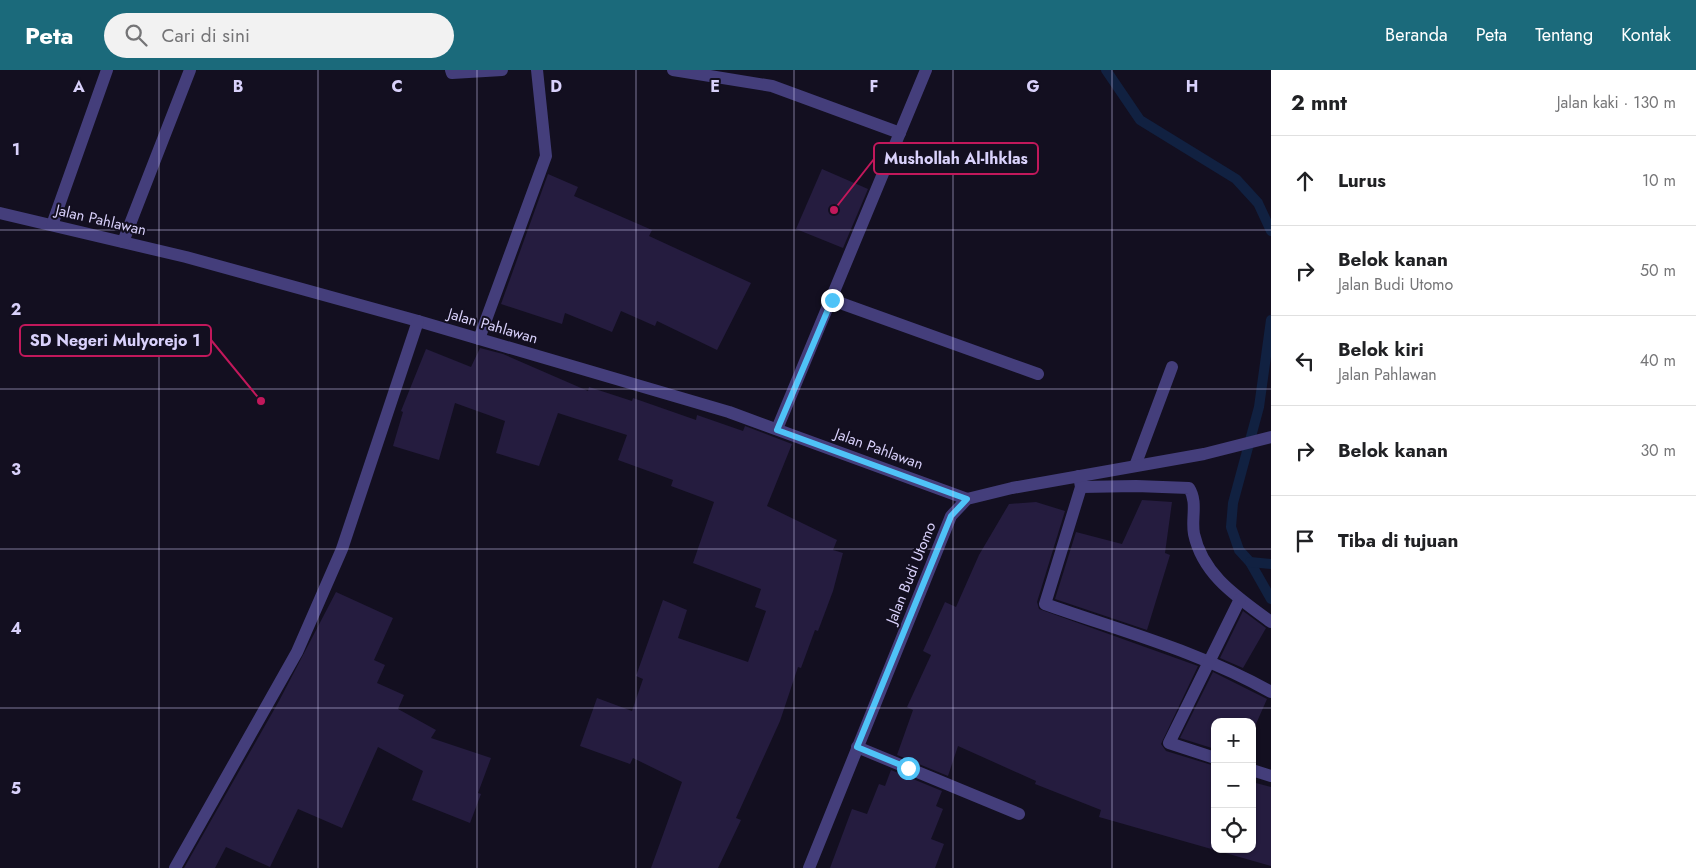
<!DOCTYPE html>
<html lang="id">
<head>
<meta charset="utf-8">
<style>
	body { margin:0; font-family:Jost,sans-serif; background:#f2f2f2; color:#202124 }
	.controls { position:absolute; right:15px; bottom:15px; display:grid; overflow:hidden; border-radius:10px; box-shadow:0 1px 4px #0004 }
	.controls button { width:45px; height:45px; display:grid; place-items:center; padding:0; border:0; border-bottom:1px solid #e0e0e0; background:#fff; color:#202124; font:25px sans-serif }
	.stop { position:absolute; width:15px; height:15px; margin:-11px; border:4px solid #4fc3f7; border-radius:50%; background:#fff }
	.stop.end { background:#4fc3f7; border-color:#fff; box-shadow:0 1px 5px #0008 }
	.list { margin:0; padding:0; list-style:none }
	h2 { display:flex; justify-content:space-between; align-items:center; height:65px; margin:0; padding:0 20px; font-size:21px }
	h2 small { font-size:16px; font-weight:400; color:#757577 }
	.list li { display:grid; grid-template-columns:32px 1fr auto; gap:15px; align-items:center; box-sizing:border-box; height:90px; padding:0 20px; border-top:1px solid #e0e0e0 }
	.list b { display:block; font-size:19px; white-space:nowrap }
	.list p { margin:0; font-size:16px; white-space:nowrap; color:#757577 }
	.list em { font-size:16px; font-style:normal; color:#757577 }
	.icon { flex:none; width:28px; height:28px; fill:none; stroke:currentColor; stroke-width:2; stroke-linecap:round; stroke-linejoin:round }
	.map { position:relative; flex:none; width:1271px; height:798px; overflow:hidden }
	header { display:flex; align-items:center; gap:30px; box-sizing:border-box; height:70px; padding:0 25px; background:#1b6a7b; color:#fff }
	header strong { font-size:24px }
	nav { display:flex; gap:28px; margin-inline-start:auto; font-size:18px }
	.search { width:350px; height:45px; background:#f2f2f2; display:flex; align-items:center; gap:12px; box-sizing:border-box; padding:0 18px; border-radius:28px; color:#757577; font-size:19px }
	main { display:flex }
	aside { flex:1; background:#fff }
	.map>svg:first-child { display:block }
</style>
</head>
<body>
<header>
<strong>Peta</strong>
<div class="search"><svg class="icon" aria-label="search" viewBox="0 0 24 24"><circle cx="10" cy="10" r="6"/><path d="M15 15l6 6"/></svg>Cari di sini</div>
<nav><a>Beranda</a><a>Peta</a><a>Tentang</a><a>Kontak</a></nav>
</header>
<main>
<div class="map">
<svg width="1271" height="798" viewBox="0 0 1271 798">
	<rect width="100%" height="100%" fill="#130f20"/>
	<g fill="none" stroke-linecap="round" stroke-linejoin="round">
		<g stroke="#112141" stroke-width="10">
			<path d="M 1106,0 L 1140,50 L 1236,109 L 1258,133 L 1271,161"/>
			<path d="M 1271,250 L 1259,337 L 1233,433 L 1231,457 L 1239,480 L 1250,492 L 1271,529"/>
			<path d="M 1250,492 L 1271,494"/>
		</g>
	</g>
	<g fill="#251c3f">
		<path d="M 822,99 L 868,119 L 843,178 L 796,159 Z"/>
		<path d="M 548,104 L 578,117 L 574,126 L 652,160 L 649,166 L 751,213 L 717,280 L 657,251 L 655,256 L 621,241 L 612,262 L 565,243 L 562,254 L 501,234 Z"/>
		<path d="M 480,278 L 503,284 L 588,321 L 589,317 L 632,331 L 633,328 L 696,350 L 697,345 L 743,361 L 745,356 L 792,374 L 767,436 L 837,470 L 833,480 L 843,483 L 833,521 L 818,561 L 815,560 L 801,598 L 798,597 L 780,651 L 736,748 L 741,750 L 718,798 L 651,798 L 682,712 L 633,688 L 630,694 L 580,676 L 597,628 L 632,641 L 643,609 L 636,606 L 663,530 L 687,540 L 678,568 L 748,592 L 766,541 L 755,537 L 761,519 L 693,493 L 714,432 L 671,416 L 673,410 L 618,390 L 627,365 L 558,343 L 539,396 L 496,383 L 505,351 L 455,333 L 439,390 L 393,376 L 403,342 L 401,341 L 426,279 L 471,297 Z"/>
		<path d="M 1142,430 L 1172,432 L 1165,483 L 1170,485 L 1147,560 L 1055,529 L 1076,462 L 1122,474 Z"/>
		<path d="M 1036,432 L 1065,441 L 1037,532 L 1039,539 L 1198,596 L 1161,674 L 1166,681 L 1215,696 L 1215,779 L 1252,779 L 1252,712 L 1271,717 L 1271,796 L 1099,747 L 1101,740 L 1035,714 L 1036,711 L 958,676 L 948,706 L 897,685 L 913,640 L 907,637 L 931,585 L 923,581 L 945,532 L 956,537 L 979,485 L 1009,434 Z"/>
		<path d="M 336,522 L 393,548 L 374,590 L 385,595 L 377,613 L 404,625 L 398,639 L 436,660 L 431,668 L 491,688 L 478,723 L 481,724 L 470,753 L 412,730 L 423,701 L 378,677 L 342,758 L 298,739 L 270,797 L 226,777 L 215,798 L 184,798 L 279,631 Z"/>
		<path d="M 1243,541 L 1266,558 L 1243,598 L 1220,588 Z"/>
		<path d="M 1213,602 L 1267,629 L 1252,663 L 1252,652 L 1215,652 L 1215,679 L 1180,668 Z"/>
		<path d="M 891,700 L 942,721 L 936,736 L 943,739 L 931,769 L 944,774 L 935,798 L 830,798 L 852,739 L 867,744 L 879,714 L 885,716 Z"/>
	</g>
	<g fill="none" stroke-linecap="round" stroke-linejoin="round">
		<g stroke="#443e7b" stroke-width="12">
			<path d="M 1135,396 L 1172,297"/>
			<path d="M 857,677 L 1019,744"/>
		</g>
		<g stroke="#443e7b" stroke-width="12">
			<path d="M 451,0 L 452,3 L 502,0"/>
			<path d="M 673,0 L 772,16 L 900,63"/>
			<path d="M 0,143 L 186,187 L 418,251 L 729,342 L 967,429"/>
			<path d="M 52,155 L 107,0"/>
			<path d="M 123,172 L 190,0"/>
			<path d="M 832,230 L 1038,304"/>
			<path d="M 479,269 L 546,86 L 537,0"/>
			<path d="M 777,359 L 926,0"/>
			<path d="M 1079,406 L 1081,417 L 1045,534 C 1121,561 1201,582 1271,622"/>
			<path d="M 1081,417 L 1136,416 L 1189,418 C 1198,432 1191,449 1194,464 C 1203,506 1239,528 1271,552"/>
			<path d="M 1215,688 L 1169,673 L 1240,529"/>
			<path d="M 1252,700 L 1271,706"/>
			<path d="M 175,798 L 297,582 L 342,479 L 418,251"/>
		</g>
		<path stroke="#443e7b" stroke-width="12" d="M 809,798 L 951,446 L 967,429 L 1012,418 L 1204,384 L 1271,367"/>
	</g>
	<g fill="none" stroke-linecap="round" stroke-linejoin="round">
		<path stroke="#4fc3f7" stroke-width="6" d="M 832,230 L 777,360 L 967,429 L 951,446 L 857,677 L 908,698"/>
	</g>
	<path fill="none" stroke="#d9d1fb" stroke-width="1" stroke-opacity="0.55" d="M 159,0 L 159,798M 318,0 L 318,798M 477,0 L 477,798M 636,0 L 636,798M 794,0 L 794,798M 953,0 L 953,798M 1112,0 L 1112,798M 0,160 L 1271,160M 0,319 L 1271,319M 0,479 L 1271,479M 0,638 L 1271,638"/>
	<g text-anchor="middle" stroke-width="4" stroke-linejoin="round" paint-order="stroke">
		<g font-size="15" fill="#d9d1fb" stroke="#130f20">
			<text transform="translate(101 150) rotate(13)" y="5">Jalan Pahlawan</text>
			<text transform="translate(493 256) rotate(16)" y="5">Jalan Pahlawan</text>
			<text transform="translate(879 379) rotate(20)" y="5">Jalan Pahlawan</text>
			<text transform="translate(911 503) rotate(-68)" y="5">Jalan Budi Utomo</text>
		</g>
	</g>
	<g font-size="16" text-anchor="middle" font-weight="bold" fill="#d9d1fb" stroke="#130f20" stroke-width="4" stroke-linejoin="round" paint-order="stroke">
		<text x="79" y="22">A</text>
		<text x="238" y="22">B</text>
		<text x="397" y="22">C</text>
		<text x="556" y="22">D</text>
		<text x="715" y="22">E</text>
		<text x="874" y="22">F</text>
		<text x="1033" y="22">G</text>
		<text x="1192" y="22">H</text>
		<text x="16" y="85">1</text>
		<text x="16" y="245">2</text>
		<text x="16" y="405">3</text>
		<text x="16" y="564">4</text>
		<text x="16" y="724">5</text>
	</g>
	<path fill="none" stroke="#c2185b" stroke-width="2" d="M834 140L874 89M261 331L211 270"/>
	<g fill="#c2185b" stroke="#130f20" stroke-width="2">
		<circle cx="834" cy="140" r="5"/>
		<circle cx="261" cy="331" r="5"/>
	</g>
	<g fill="#130f20" stroke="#c2185b" stroke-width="2">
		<rect x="874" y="73" width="164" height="31" rx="5"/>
		<rect x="20" y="255" width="191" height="31" rx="5"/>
	</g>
	<g font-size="16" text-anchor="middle" font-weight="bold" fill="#d9d1fb">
		<text x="956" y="94">Mushollah Al-Ihklas</text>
		<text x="115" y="276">SD Negeri Mulyorejo 1</text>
	</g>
</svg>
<div class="controls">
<button>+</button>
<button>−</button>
<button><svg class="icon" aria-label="locate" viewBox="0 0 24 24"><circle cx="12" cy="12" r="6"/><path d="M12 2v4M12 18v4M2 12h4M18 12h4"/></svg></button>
</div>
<div class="stop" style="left:908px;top:698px"></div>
<div class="stop end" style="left:832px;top:230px"></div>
</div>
<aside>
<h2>2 mnt<small>Jalan kaki · 130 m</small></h2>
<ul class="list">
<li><svg class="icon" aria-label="ahead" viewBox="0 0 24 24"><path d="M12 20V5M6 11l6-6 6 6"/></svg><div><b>Lurus</b></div><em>10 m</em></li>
<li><svg class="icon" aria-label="right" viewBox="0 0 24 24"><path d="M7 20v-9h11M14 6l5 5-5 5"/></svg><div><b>Belok kanan</b><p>Jalan Budi Utomo</p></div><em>50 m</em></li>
<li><svg class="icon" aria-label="left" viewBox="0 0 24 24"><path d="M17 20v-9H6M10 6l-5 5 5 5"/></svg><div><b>Belok kiri</b><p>Jalan Pahlawan</p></div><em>40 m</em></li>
<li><svg class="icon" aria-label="right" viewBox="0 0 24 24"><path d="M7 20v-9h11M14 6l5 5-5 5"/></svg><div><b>Belok kanan</b></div><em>30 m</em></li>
<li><svg class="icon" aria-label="arrive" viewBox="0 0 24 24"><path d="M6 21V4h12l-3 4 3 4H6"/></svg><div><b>Tiba di tujuan</b></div></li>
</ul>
</aside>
</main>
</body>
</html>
